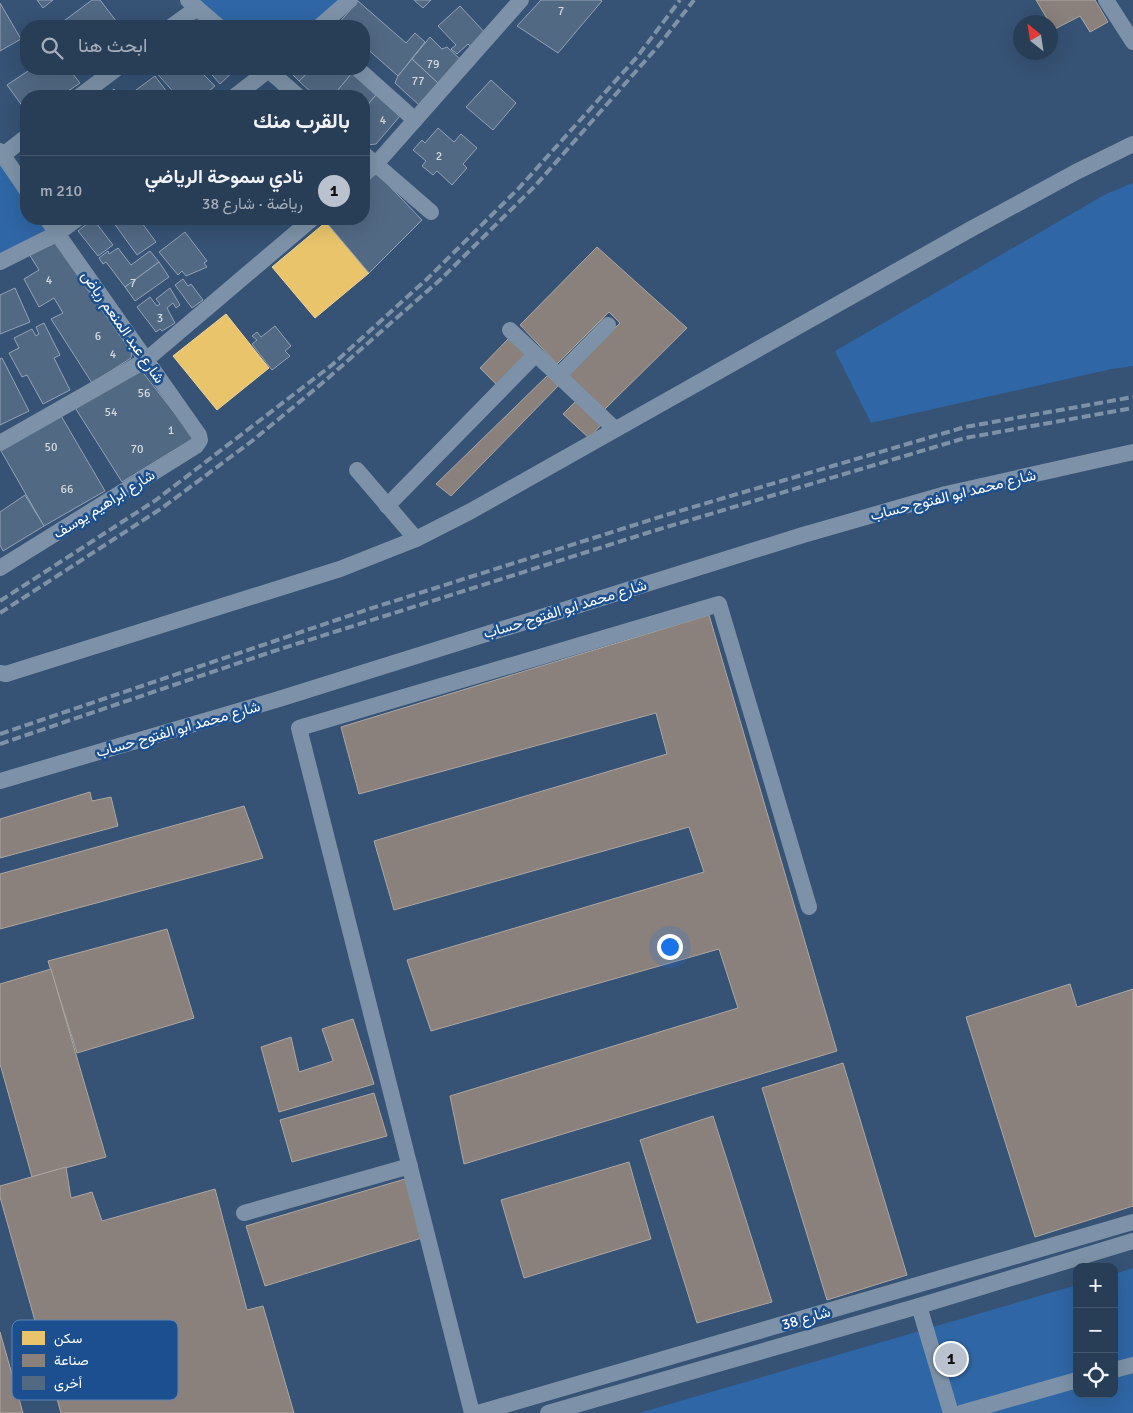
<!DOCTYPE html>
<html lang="ar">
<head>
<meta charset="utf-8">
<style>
	body { margin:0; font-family:Signika,Vazirmatn,sans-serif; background:#344961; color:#f1f3f6; direction:rtl }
	.controls { position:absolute; right:15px; bottom:15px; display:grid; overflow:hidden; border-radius:10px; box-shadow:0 5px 20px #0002 }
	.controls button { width:45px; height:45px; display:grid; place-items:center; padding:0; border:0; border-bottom:1px solid #44576d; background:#283e57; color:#f1f3f6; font:25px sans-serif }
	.compass { position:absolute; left:1013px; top:15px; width:45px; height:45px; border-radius:50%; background:#283e57; box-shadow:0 5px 20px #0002; rotate:330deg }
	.you { position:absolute; left:669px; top:946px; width:18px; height:18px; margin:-12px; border:4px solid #fff; border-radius:50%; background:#1a73e8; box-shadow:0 0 0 8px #1a73e833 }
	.badge { display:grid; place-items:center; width:32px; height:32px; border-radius:50%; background:#b9c2ce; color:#111; font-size:16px; font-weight:700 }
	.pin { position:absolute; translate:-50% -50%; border:2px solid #fff; box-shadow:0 1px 5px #0006 }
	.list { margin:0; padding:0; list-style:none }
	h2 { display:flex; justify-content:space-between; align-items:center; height:65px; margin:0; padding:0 20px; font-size:21px }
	h2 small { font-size:16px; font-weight:400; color:#a5aeba }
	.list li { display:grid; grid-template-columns:32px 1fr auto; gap:15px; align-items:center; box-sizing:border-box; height:70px; padding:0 20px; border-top:1px solid #44576d }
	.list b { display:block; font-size:19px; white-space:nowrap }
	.list p { margin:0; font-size:16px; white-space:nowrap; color:#a5aeba }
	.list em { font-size:16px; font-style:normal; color:#a5aeba }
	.icon { flex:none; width:28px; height:28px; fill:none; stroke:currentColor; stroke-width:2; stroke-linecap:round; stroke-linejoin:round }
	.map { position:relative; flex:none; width:1133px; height:1413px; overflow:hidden; direction:ltr }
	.search { position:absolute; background:#283e57; box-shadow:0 5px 20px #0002; left:20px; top:20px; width:350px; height:55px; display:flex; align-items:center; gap:12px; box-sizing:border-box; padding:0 18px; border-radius:20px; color:#a5aeba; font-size:19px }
	.panel { position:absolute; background:#283e57; box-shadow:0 5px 20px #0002; left:20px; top:90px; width:350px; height:135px; border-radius:20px; direction:rtl }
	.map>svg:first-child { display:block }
</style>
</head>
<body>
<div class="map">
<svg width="1133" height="1413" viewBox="0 0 1133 1413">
	<rect width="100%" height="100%" fill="#365274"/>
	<g fill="#2f66a5">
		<path d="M 198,0 L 345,0 L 317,26 L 227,26 Z"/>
		<path d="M 0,144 L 26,184 L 26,219 L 48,219 L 55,230 L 0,256 Z"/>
		<path d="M 1133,183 L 1133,366 L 1112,369 L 871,423 L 835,351 L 1106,194 Z"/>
		<path d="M 1133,1268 L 1133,1413 L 639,1413 L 1077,1285 L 1077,1394 L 1114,1394 L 1114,1274 Z"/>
	</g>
	<g fill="#e9c46a" stroke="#f0d697">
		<path d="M 326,222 L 369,273 L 315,318 L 272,267 Z"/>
		<path d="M 226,314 L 269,368 L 217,410 L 173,356 Z"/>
	</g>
	<g fill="#8a817c" stroke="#ada7a3">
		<path d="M 1036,0 L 1095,0 L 1108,22 L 1090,32 L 1080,16 L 1053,30 L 1050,22 L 1049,22 Z"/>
		<path d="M 597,247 L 687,328 L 604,410 L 568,375 L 620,323 L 609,312 L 557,364 L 520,325 Z"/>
		<path d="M 509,338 L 528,356 L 499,387 L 480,368 Z"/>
		<path d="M 548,375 L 558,386 L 451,496 L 436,484 Z"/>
		<path d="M 577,400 L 602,424 L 589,438 L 563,414 Z"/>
		<path d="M 709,615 L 837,1051 L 464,1164 L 450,1096 L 738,1008 L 719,949 L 431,1031 L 407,960 L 704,872 L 689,827 L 394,910 L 374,841 L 667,754 L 656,713 L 359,794 L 341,727 Z"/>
		<path d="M 90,792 L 92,801 L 111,797 L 118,826 L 0,858 L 0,819 Z"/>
		<path d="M 244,806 L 263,858 L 0,929 L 0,874 Z"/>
		<path d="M 167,929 L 194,1018 L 77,1053 L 48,961 Z"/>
		<path d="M 51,969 L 106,1157 L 32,1177 L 0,1064 L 0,984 Z"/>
		<path d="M 1070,984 L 1077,1007 L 1133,989 L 1133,1206 L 1035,1237 L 966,1017 Z"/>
		<path d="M 353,1019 L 374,1084 L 279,1112 L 261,1047 L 291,1037 L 299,1072 L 333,1061 L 322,1029 Z"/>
		<path d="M 843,1063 L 907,1275 L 827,1300 L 762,1088 Z"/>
		<path d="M 374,1093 L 387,1136 L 292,1162 L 280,1120 Z"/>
		<path d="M 713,1116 L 772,1302 L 697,1323 L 640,1140 Z"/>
		<path d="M 629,1162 L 651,1239 L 524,1278 L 501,1200 Z"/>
		<path d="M 66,1167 L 71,1198 L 92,1192 L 102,1221 L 215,1189 L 247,1310 L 263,1306 L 294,1413 L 61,1413 L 0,1197 L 0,1186 Z"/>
		<path d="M 405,1179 L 422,1238 L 265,1286 L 246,1226 Z"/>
		<path d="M 0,1332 L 23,1413 L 0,1413 Z"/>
	</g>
	<g fill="#526984" stroke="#92a2b6">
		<path d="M 37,0 L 53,0 L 43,8 Z"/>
		<path d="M 92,0 L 100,0 L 120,26 L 57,26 Z"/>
		<path d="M 414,0 L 431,0 L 423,8 Z"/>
		<path d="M 541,0 L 599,0 L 602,1 L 558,53 L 517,26 Z"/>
		<path d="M 358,1 L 406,43 L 415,33 L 425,42 L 398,76 L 364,46 L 364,26 L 341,26 L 338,24 Z"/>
		<path d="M 0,3 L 21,39 L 0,51 Z"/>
		<path d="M 460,6 L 488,36 L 474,50 L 468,44 L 457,54 L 451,49 L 456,45 L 438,26 Z"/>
		<path d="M 198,13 L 211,26 L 184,26 Z"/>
		<path d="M 430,37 L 442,49 L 447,47 L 462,61 L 439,84 L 412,59 Z"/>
		<path d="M 412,59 L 439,84 L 420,106 L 395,83 L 398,76 Z"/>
		<path d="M 31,69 L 69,69 L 80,83 L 61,96 L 26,96 L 26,111 L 7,85 Z"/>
		<path d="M 153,69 L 198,69 L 215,86 L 203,96 L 177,96 Z"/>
		<path d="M 207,69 L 236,69 L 220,84 Z"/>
		<path d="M 287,69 L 312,69 L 299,81 Z"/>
		<path d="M 312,69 L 348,69 L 352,73 L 333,96 L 315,96 L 299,81 Z"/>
		<path d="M 352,73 L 376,95 L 364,109 L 364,96 L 333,96 Z"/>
		<path d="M 155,76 L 170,96 L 134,96 L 132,93 Z"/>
		<path d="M 491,80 L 516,103 L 493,130 L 466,107 Z"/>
		<path d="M 114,89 L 120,96 L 105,96 Z"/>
		<path d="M 376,95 L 400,116 L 376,144 L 367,145 L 364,142 L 364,109 Z"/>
		<path d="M 438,128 L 454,142 L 461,134 L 477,148 L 463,164 L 467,168 L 452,185 L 437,171 L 433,175 L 422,166 L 426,161 L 413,150 L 422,140 L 425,143 Z"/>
		<path d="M 375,171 L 422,220 L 369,273 L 326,222 L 329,219 L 364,219 L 364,183 Z"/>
		<path d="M 93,219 L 113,245 L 98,256 L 78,231 Z"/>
		<path d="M 111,219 L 139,219 L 156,242 L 137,255 Z"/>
		<path d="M 185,232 L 207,261 L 204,263 L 207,267 L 186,276 L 182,271 L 178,275 L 159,252 Z"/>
		<path d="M 56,243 L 132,349 L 131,358 L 92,383 L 51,319 L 63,313 L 54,298 L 39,307 L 24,279 L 39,270 L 29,254 Z"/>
		<path d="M 118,248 L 131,265 L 150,251 L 159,262 L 125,287 L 106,262 L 103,264 L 99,258 L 108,251 L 109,254 Z"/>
		<path d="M 159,262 L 169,277 L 135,301 L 125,287 Z"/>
		<path d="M 183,279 L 188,286 L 191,284 L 203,300 L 192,308 L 175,285 Z"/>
		<path d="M 15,288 L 30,322 L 0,334 L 0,295 Z"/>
		<path d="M 170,288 L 180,305 L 176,308 L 173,303 L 167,308 L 175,323 L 162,331 L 160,329 L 156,332 L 137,307 L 150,297 L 157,306 L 160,304 L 156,299 Z"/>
		<path d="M 44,323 L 60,355 L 54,358 L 70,390 L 43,404 L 27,375 L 22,377 L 9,353 L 19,348 L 14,338 L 32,329 L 36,336 L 39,334 L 36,327 Z"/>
		<path d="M 275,326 L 291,346 L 285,351 L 290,356 L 272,370 L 252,344 L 257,340 L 252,336 L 257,332 L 261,337 Z"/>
		<path d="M 2,358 L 29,411 L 0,425 L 0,359 Z"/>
		<path d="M 141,370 L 194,438 L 122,482 L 74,406 Z"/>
		<path d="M 60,414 L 105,491 L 44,526 L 0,449 Z"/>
		<path d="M 25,495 L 44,526 L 3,551 L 0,545 L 0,512 Z"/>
	</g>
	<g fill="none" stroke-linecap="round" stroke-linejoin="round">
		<g stroke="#7d92a8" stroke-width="16">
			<path d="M 188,0 L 218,26"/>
			<path d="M 1106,0 L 1133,42"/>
			<path d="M 172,26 L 197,8"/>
			<path d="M 320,26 L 350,0"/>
			<path d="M 267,69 L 298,96"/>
			<path d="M 358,69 L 415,120"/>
			<path d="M 80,96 L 116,69"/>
			<path d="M 235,96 L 270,69"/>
			<path d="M 0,151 L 26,189"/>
			<path d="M 364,154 L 431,212"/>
			<path d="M 3,155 L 26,137"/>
			<path d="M 364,174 L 376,164 L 521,0"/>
			<path d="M 0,262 L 58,233 L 77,219"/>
			<path d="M 510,330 L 615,429"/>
			<path d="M 559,375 L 608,325"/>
			<path d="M 0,443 L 146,360 L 312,219"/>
			<path d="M 357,470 L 416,539"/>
			<path d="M 387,506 L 535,355"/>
			<path d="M 0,568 L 196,446 L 200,440 L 199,435 L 47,219"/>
			<path d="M 0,673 L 6,674 L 340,569 L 416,539 L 471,511 L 971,229 L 1076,172 L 1133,144"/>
			<path d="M 0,781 L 279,699 L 803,535 L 946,494 L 1133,452"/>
			<path d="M 244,1213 L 410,1166"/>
			<path d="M 919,1306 L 951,1413"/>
			<path d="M 1114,1370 L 1133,1365"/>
			<path d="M 472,1413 L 299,728 L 719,604 L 809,907"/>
			<path d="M 478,1413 L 1133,1222"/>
			<path d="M 548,1413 L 919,1306 L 1133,1241"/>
			<path d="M 961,1413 L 1077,1380"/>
		</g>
		<g stroke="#7e92a7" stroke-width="4" stroke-dasharray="9 4" stroke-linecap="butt">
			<path d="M 0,601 L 156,500 L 332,365 L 427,279 L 519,188 L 637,57 L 680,0"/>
			<path d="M 0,613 L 162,508 L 252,441 L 320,385 L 440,280 L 535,186 L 660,44 L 694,0"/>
			<path d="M 0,734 L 369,609 L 666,515 L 965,427 L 1133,397"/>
			<path d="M 0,744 L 271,652 L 650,532 L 965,438 L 1133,408"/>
		</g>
	</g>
	<g text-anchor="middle" stroke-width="5" stroke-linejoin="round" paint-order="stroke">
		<g font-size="12" fill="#d4dae0">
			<text x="561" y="15">7</text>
			<text x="433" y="68">79</text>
			<text x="418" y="85">77</text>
			<text x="383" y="124">4</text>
			<text x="439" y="160">2</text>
			<text x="49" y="284">4</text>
			<text x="133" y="287">7</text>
			<text x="160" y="322">3</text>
			<text x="98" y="340">6</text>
			<text x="113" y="358">4</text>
			<text x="144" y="397">56</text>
			<text x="111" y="416">54</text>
			<text x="171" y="434">1</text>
			<text x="51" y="451">50</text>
			<text x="137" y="453">70</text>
			<text x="67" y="493">66</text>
		</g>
		<g font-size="15" fill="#fff" stroke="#1b4f8f">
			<text transform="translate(123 327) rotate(55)" y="5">شارع عبد المنعم رياض</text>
			<text transform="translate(953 495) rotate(-14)" y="5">شارع محمد ابو الفتوح حساب</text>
			<text transform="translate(104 504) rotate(-32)" y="5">شارع ابراهيم يوسف</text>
			<text transform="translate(565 609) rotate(-17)" y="5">شارع محمد ابو الفتوح حساب</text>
			<text transform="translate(178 729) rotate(-16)" y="5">شارع محمد ابو الفتوح حساب</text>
			<text transform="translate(806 1318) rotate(-16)" y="5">شارع 38</text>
		</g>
	</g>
	<rect x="12" y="1320" width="166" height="80" rx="8" fill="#1b4f8f" stroke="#5f84b1" stroke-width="1"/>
	<rect x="22" y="1331" width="23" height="14" fill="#e9c46a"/>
	<rect x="22" y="1354" width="23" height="13" fill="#8a817c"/>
	<rect x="22" y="1376" width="23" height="14" fill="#526984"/>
	<g font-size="14" fill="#fff">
		<text x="54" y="1343">سكن</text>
		<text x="54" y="1365">صناعة</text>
		<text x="54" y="1388">أخرى</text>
	</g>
</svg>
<div class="controls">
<button>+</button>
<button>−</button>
<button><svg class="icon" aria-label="locate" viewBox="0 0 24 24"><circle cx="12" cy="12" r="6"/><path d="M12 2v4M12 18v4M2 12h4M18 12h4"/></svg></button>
</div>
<svg class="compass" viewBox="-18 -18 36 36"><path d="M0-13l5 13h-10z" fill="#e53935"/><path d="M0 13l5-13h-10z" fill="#a5aeba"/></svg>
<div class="you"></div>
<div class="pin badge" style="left:951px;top:1359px">1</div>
<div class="search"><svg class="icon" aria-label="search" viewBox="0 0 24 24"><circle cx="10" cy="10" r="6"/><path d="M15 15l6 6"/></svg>ابحث هنا</div>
<section class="panel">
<h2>بالقرب منك<small></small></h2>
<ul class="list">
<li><span class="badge">1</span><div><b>نادي سموحة الرياضي</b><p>رياضة · شارع 38</p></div><em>210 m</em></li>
</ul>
</section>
</div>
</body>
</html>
